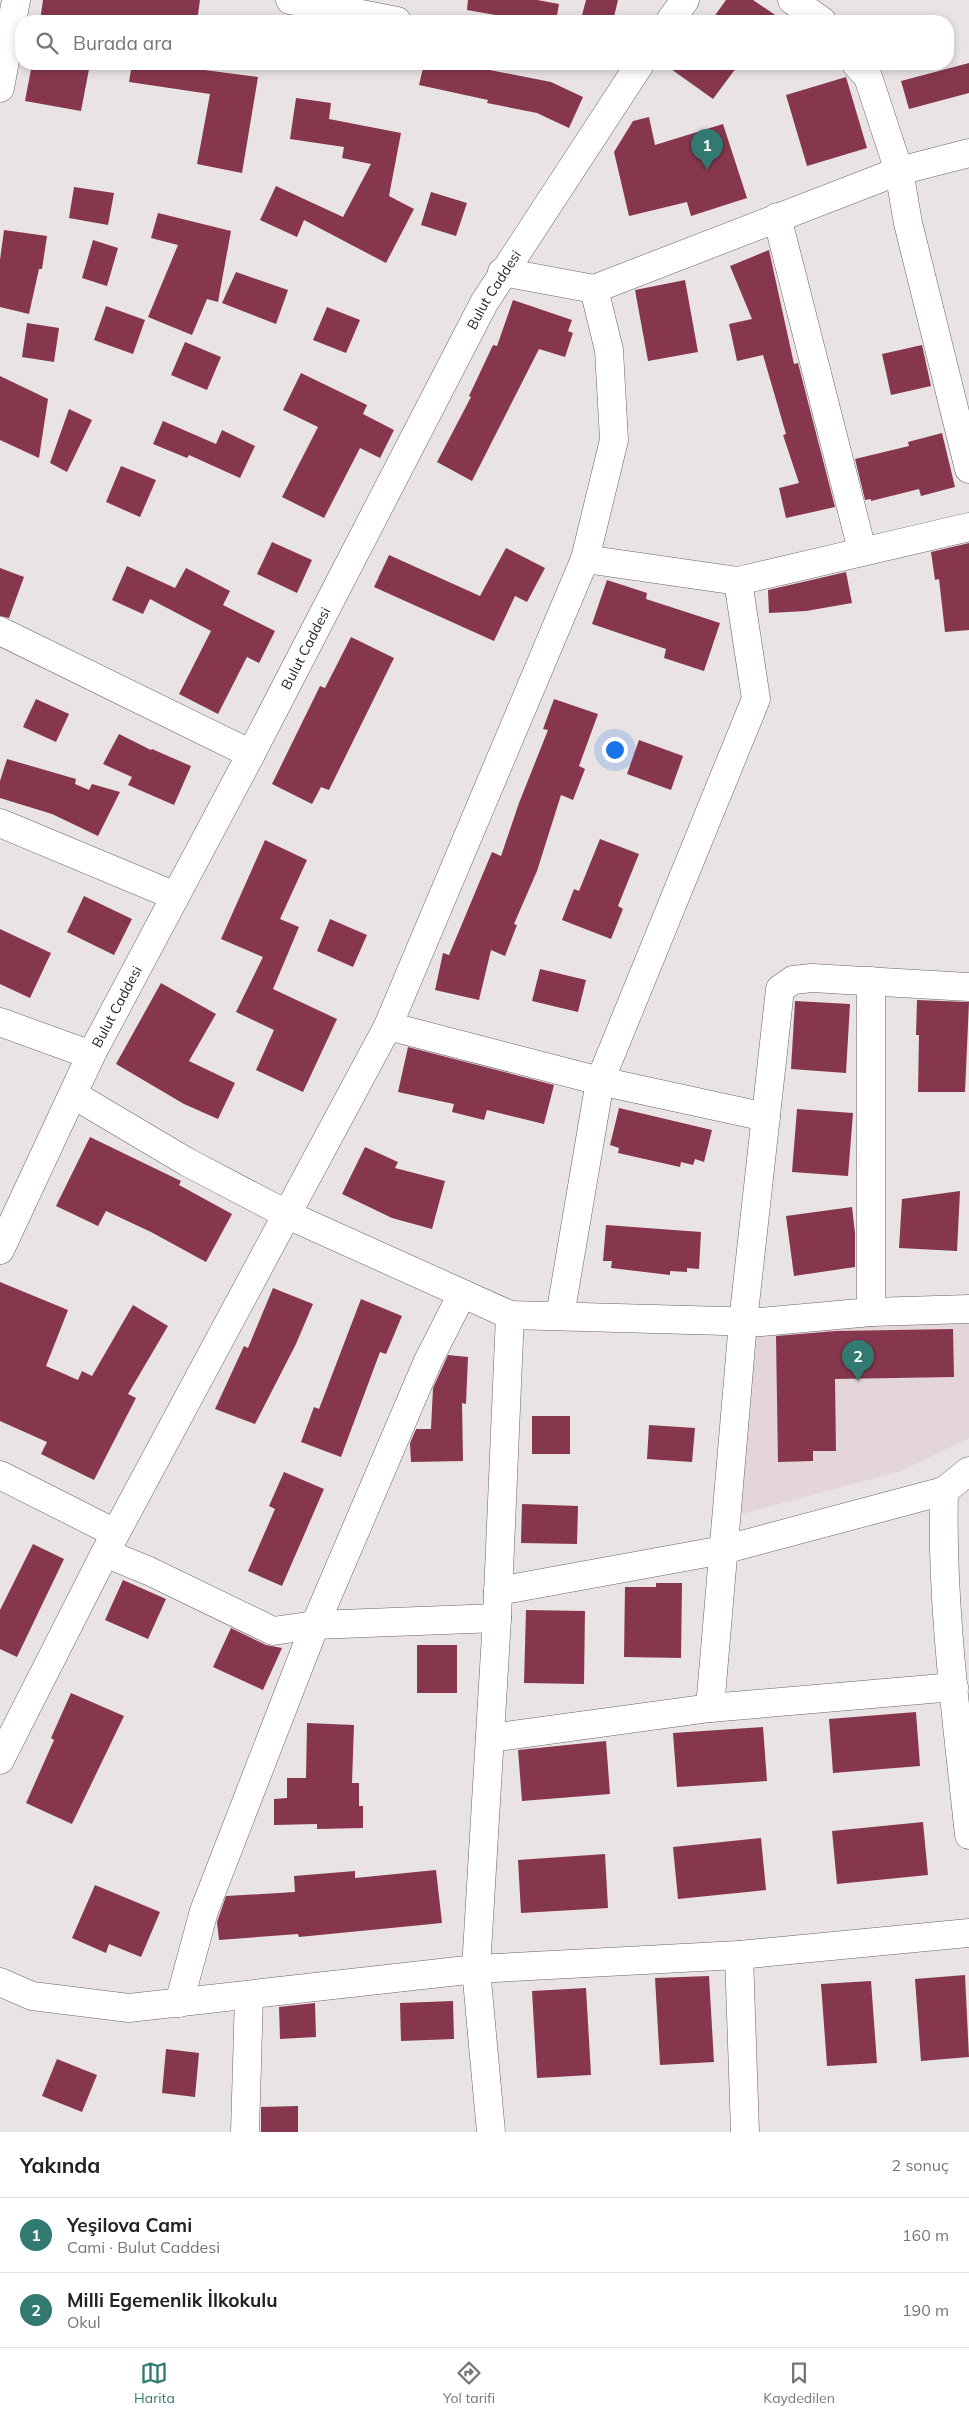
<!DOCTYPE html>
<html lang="tr">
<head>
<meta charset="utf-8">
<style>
	body { margin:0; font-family:Mulish,sans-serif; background:#f2f2f2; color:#222 }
	.you { position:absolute; left:614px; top:749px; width:18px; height:18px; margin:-12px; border:4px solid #fff; border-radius:50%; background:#1a73e8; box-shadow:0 0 0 8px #1a73e833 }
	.badge { display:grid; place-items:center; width:32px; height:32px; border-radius:50%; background:#327971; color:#fff; font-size:16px; font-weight:700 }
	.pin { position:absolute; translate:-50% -41px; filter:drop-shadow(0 1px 2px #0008) }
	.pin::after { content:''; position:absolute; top:26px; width:18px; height:15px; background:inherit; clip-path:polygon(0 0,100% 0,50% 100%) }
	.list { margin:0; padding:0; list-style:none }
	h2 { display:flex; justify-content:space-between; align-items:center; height:65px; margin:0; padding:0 20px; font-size:21px }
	h2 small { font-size:16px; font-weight:400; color:#767676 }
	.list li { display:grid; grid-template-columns:32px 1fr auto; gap:15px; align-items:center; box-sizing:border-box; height:75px; padding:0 20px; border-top:1px solid #e0e0e0 }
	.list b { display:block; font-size:19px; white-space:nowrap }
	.list p { margin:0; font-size:16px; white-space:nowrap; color:#767676 }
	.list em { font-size:16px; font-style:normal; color:#767676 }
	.icon { flex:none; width:28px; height:28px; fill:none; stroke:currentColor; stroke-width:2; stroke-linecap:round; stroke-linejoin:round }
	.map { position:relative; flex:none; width:969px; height:2132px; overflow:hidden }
	.search { position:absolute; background:#fff; box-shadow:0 2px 8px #0003; left:15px; right:15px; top:15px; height:55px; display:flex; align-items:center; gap:12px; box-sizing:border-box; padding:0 18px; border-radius:20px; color:#767676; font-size:19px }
	.sheet { height:215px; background:#fff }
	nav { display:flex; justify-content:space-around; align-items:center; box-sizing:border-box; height:70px; border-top:1px solid #e0e0e0; background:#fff; font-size:14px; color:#767676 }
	nav a { display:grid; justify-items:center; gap:2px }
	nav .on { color:#327971 }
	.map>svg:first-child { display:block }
</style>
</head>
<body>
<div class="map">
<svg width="969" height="2132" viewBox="0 0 969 2132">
	<rect width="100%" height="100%" fill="#e9e3e4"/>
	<path fill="#e4d5d8" d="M 969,1313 L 969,1438 L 901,1471 L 734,1516 L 751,1324 Z"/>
	<g fill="#87374d">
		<path d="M 43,0 L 200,0 L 197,21 L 138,21 L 98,15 L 97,21 L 40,21 Z"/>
		<path d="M 468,0 L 537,0 L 559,4 L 556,21 L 531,21 L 467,10 Z"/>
		<path d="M 586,0 L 618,0 L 613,21 L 591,21 L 581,19 Z"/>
		<path d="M 726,0 L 753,0 L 784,21 L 711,21 Z"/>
		<path d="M 969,63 L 969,93 L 909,109 L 901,81 Z"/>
		<path d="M 32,64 L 90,64 L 81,111 L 25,101 Z"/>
		<path d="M 132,64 L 190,64 L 189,68 L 258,77 L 242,173 L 197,164 L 210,94 L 129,82 Z"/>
		<path d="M 424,64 L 469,64 L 469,66 L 551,82 L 583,97 L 569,128 L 537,113 L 487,103 L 488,100 L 419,85 Z"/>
		<path d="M 664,64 L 739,64 L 713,99 Z"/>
		<path d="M 846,77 L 867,148 L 807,166 L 786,95 Z"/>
		<path d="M 296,98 L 331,103 L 329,119 L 401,133 L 389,196 L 414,209 L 386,263 L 304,220 L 297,237 L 260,220 L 276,186 L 343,217 L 371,164 L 342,158 L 344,147 L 290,139 Z"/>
		<path d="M 649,117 L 655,145 L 723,124 L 747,198 L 691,216 L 687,202 L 629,216 L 614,152 L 633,121 Z"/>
		<path d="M 74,187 L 114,193 L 108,225 L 69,218 Z"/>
		<path d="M 431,192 L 467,203 L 456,236 L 421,225 Z"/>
		<path d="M 158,213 L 231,231 L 218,302 L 207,299 L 192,335 L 148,317 L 178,245 L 151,238 Z"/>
		<path d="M 4,230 L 47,236 L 42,269 L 39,269 L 29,314 L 0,307 L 0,260 Z"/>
		<path d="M 93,240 L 118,248 L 107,286 L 82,278 Z"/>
		<path d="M 769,250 L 794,364 L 798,363 L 835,507 L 786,518 L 779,488 L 799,483 L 783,435 L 786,434 L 763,355 L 737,361 L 729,324 L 752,319 L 730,266 Z"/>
		<path d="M 236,272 L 288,290 L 276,324 L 222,303 Z"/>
		<path d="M 685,280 L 698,352 L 648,361 L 635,290 Z"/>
		<path d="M 513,300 L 572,320 L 568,331 L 573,333 L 565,357 L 539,349 L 472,481 L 437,462 L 471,397 L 469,396 L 493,345 L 497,346 Z"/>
		<path d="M 106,306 L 145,320 L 133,354 L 94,340 Z"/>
		<path d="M 327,307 L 360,320 L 346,353 L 313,340 Z"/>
		<path d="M 27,323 L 59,328 L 54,362 L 22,357 Z"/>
		<path d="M 185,342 L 221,357 L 207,390 L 171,375 Z"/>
		<path d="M 922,345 L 931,386 L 891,395 L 882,354 Z"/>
		<path d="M 301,373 L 367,405 L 363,414 L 394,430 L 380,458 L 360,448 L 324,518 L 282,497 L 318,427 L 283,410 Z"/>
		<path d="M 0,376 L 48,399 L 39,458 L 0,440 Z"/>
		<path d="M 69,409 L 92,420 L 67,472 L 50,463 Z"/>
		<path d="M 163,421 L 216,444 L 222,430 L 255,446 L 240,478 L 189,455 L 187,458 L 153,444 Z"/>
		<path d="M 942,433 L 955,487 L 921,496 L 919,489 L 871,501 L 871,499 L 865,500 L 855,459 L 909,446 L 908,442 Z"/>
		<path d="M 121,466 L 156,480 L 140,517 L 106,502 Z"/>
		<path d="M 272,542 L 312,560 L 297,593 L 257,574 Z"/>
		<path d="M 969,543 L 969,630 L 945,632 L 939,579 L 935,580 L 931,552 Z"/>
		<path d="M 506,548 L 545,568 L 527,602 L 515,596 L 494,641 L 374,587 L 389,555 L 480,596 Z"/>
		<path d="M 127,566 L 175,588 L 186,568 L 230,591 L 223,605 L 275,631 L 259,663 L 247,657 L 218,714 L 179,694 L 211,631 L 150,599 L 143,614 L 112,600 Z"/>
		<path d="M 0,568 L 24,577 L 9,618 L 0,616 Z"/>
		<path d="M 846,572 L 852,603 L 806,611 L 769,613 L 768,590 Z"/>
		<path d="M 607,580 L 647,593 L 646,599 L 720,623 L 704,671 L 664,658 L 666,649 L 592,624 Z"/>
		<path d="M 351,637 L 394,658 L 329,790 L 321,787 L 312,804 L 272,784 L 320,686 L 325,688 Z"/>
		<path d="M 36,699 L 69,714 L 56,742 L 23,727 Z"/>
		<path d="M 554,699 L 598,714 L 579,766 L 585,769 L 573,800 L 561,795 L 537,871 L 514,924 L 517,925 L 505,956 L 491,950 L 479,1000 L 435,990 L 443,953 L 449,955 L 492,852 L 501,856 L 519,803 L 548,730 L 543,729 Z"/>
		<path d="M 119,734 L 151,750 L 152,749 L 191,766 L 174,805 L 128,785 L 132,777 L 103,764 Z"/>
		<path d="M 639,740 L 683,756 L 671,790 L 627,774 Z"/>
		<path d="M 7,759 L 76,779 L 75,784 L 89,790 L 92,784 L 120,792 L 98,836 L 52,814 L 0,798 L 0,781 Z"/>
		<path d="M 600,839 L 639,854 L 618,906 L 623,909 L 611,939 L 562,920 L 574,889 L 579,891 Z"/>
		<path d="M 265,840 L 307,860 L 280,919 L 299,927 L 273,989 L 337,1019 L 303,1092 L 256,1070 L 274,1030 L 236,1012 L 263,957 L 221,939 Z"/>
		<path d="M 84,896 L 132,919 L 114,955 L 67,932 Z"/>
		<path d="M 330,919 L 367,935 L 353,967 L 317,951 Z"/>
		<path d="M 0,929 L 51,953 L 30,998 L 0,984 Z"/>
		<path d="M 540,969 L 586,980 L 578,1012 L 532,1001 Z"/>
		<path d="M 161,983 L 216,1014 L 189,1061 L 235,1083 L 218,1119 L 184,1104 L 116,1064 Z"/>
		<path d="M 917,1000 L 969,1002 L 965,1092 L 918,1092 L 919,1035 L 916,1035 Z"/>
		<path d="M 795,1001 L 850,1004 L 846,1073 L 791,1069 Z"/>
		<path d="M 408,1047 L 554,1085 L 544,1124 L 487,1110 L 484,1120 L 452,1112 L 454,1104 L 398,1092 Z"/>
		<path d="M 619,1108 L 712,1130 L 704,1162 L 695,1159 L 693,1165 L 681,1162 L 680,1167 L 618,1153 L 619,1148 L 610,1145 Z"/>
		<path d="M 797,1109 L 853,1113 L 848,1176 L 792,1172 Z"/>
		<path d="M 90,1137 L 181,1181 L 179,1185 L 232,1214 L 206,1262 L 151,1232 L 106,1211 L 98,1226 L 56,1206 Z"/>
		<path d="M 365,1147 L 398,1162 L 395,1168 L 445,1181 L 432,1229 L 392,1218 L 342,1194 Z"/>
		<path d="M 960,1191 L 957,1251 L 899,1248 L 902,1199 Z"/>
		<path d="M 852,1207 L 855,1233 L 855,1267 L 794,1276 L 786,1216 Z"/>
		<path d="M 606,1225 L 701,1232 L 699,1269 L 687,1268 L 687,1272 L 670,1271 L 670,1275 L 611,1268 L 612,1261 L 603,1261 Z"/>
		<path d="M 0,1282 L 68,1310 L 46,1366 L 78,1380 L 82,1371 L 92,1376 L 133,1305 L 168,1326 L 128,1394 L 136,1398 L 94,1480 L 41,1454 L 47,1442 L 0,1421 Z"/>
		<path d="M 273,1288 L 313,1304 L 296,1344 L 255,1424 L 215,1409 L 244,1346 L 248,1348 Z"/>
		<path d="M 361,1299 L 402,1316 L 386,1354 L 380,1352 L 341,1457 L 301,1442 L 314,1407 L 319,1409 Z"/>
		<path d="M 953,1329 L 954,1377 L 835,1379 L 836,1451 L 813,1451 L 813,1461 L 778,1462 L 776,1336 L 836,1331 Z"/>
		<path d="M 448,1355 L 468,1357 L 466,1404 L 462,1403 L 463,1461 L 411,1462 L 410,1443 L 416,1429 L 431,1429 L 433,1388 Z"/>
		<rect x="532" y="1416" width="38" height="38"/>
		<path d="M 649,1425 L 695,1428 L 692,1462 L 647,1459 Z"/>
		<path d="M 284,1472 L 324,1489 L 282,1586 L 248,1571 L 275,1509 L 269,1506 Z"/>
		<path d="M 522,1504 L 578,1506 L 577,1544 L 521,1543 Z"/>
		<path d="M 33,1544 L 64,1559 L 17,1657 L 0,1649 L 0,1610 Z"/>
		<path d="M 123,1580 L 166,1599 L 148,1639 L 105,1620 Z"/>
		<path d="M 656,1583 L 682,1583 L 681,1658 L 624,1657 L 625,1587 L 656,1587 Z"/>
		<path d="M 526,1610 L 585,1611 L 584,1684 L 524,1683 Z"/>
		<path d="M 231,1628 L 266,1645 L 282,1648 L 263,1690 L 213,1667 Z"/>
		<rect x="417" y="1645" width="40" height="48"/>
		<path d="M 71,1693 L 124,1716 L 72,1824 L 26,1803 L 54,1740 L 51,1738 Z"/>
		<path d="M 916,1712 L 920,1766 L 833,1773 L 829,1719 Z"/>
		<path d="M 307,1723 L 354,1725 L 352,1783 L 359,1783 L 359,1806 L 363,1806 L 363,1828 L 317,1829 L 317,1824 L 274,1825 L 274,1799 L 287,1798 L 287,1778 L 306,1778 Z"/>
		<path d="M 763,1727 L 767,1781 L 677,1787 L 673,1733 Z"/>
		<path d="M 606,1741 L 610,1794 L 522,1801 L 518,1750 Z"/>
		<path d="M 923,1822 L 928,1875 L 837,1884 L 832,1831 Z"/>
		<path d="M 761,1838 L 766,1890 L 678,1899 L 673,1847 Z"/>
		<path d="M 605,1854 L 608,1908 L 521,1913 L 518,1860 Z"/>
		<path d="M 436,1870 L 442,1923 L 299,1937 L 298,1934 L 219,1940 L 217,1922 L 226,1896 L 295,1892 L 294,1876 L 355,1871 L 355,1878 Z"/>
		<path d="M 95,1885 L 160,1912 L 141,1957 L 109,1944 L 106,1953 L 72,1938 Z"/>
		<path d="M 965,1975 L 969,2057 L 921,2061 L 915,1979 Z"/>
		<path d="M 709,1976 L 714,2062 L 660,2065 L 655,1978 Z"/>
		<path d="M 871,1981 L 877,2063 L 827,2066 L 821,1984 Z"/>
		<path d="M 586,1988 L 591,2075 L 537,2078 L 532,1991 Z"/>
		<path d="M 453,2001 L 454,2039 L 401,2041 L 400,2003 Z"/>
		<path d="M 315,2003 L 316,2037 L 280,2039 L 279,2007 Z"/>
		<path d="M 166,2049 L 199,2053 L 195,2097 L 162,2093 Z"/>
		<path d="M 57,2059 L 97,2075 L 82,2112 L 42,2096 Z"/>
		<path d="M 298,2106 L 298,2132 L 261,2132 L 261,2107 Z"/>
	</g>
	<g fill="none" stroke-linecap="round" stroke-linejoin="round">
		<defs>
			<g id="minor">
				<path d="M 290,0 L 397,21"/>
				<path d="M 792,0 L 822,21"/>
				<path d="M 670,21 L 685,0"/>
				<path d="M 856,64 L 868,77 L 899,171 L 908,223 L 969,469"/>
				<path d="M 0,88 L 16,0"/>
				<path d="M 777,217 L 862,550"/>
				<path d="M 502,272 L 594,289 L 899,171 L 969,153"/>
				<path d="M 585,559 L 738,581 L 969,527"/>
				<path d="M 0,631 L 251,754"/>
				<path d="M 0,823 L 175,896"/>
				<path d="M 871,981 L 871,1312"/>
				<path d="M 0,1022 L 91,1055"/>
				<path d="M 388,1026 L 600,1081 L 766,1117"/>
				<path d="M 74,1095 L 187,1162 L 288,1215 L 510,1315 L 761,1322 L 871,1312 L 969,1309"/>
				<path id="s1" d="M 0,1250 L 91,1055 L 251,754 L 484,303 L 640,64"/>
				<path d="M 560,1316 L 600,1081 L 756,699 L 738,581"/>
				<path d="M 969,1471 L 944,1491 C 941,1605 957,1721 969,1835"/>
				<path d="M 0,1475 L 115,1533"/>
				<path d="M 105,1553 L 149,1571 L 273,1631 L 315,1625 L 497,1618"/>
				<path d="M 498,1591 L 723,1550 L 944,1491"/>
				<path d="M 710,1708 L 743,1322 L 780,989 L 793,980 L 812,978 L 969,987"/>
				<path d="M 490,1738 L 710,1708 L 954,1687"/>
				<path d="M 0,1760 L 105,1553 L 388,1026 L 585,559 L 614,440 L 609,350 L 594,289"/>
				<path d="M 739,1955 L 745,2132"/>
				<path d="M 0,1982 L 32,1996 L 129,2008 L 476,1969 L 739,1955 L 969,1933"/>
				<path d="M 179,2003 L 204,1911 L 315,1625 L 428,1361 L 462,1294"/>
				<path d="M 245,2132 L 249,1995"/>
				<path d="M 491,2132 L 476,1969 L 497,1618 L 510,1315"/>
			</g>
		</defs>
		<use href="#minor" stroke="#686364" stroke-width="29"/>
		<use href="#minor" stroke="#fff" stroke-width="28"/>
	</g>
	<g text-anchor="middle" stroke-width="5" stroke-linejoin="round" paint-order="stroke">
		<g font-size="14" fill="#2a2829" stroke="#e9e3e4">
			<text dy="5" stroke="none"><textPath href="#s1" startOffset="1080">Bulut Caddesi</textPath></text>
			<text dy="5" stroke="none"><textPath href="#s1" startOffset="675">Bulut Caddesi</textPath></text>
			<text dy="5" stroke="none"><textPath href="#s1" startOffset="270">Bulut Caddesi</textPath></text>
		</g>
	</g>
</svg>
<div class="you"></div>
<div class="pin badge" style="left:707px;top:170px">1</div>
<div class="pin badge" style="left:858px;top:1381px">2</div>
<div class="search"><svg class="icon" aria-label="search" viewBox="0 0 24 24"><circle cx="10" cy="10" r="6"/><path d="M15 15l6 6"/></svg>Burada ara</div>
</div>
<section class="sheet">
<h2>Yakında<small>2 sonuç</small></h2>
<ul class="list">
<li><span class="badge">1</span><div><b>Yeşilova Cami</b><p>Cami · Bulut Caddesi</p></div><em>160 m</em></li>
<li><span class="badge">2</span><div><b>Milli Egemenlik İlkokulu</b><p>Okul</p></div><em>190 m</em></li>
</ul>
</section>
<nav>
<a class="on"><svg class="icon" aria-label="map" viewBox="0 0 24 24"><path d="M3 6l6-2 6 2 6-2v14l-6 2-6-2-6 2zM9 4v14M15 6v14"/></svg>Harita</a>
<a><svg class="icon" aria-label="directions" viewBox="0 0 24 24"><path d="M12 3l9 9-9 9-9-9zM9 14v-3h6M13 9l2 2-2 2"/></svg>Yol tarifi</a>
<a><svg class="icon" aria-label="saved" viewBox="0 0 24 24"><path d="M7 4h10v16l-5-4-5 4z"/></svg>Kaydedilen</a>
</nav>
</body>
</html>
